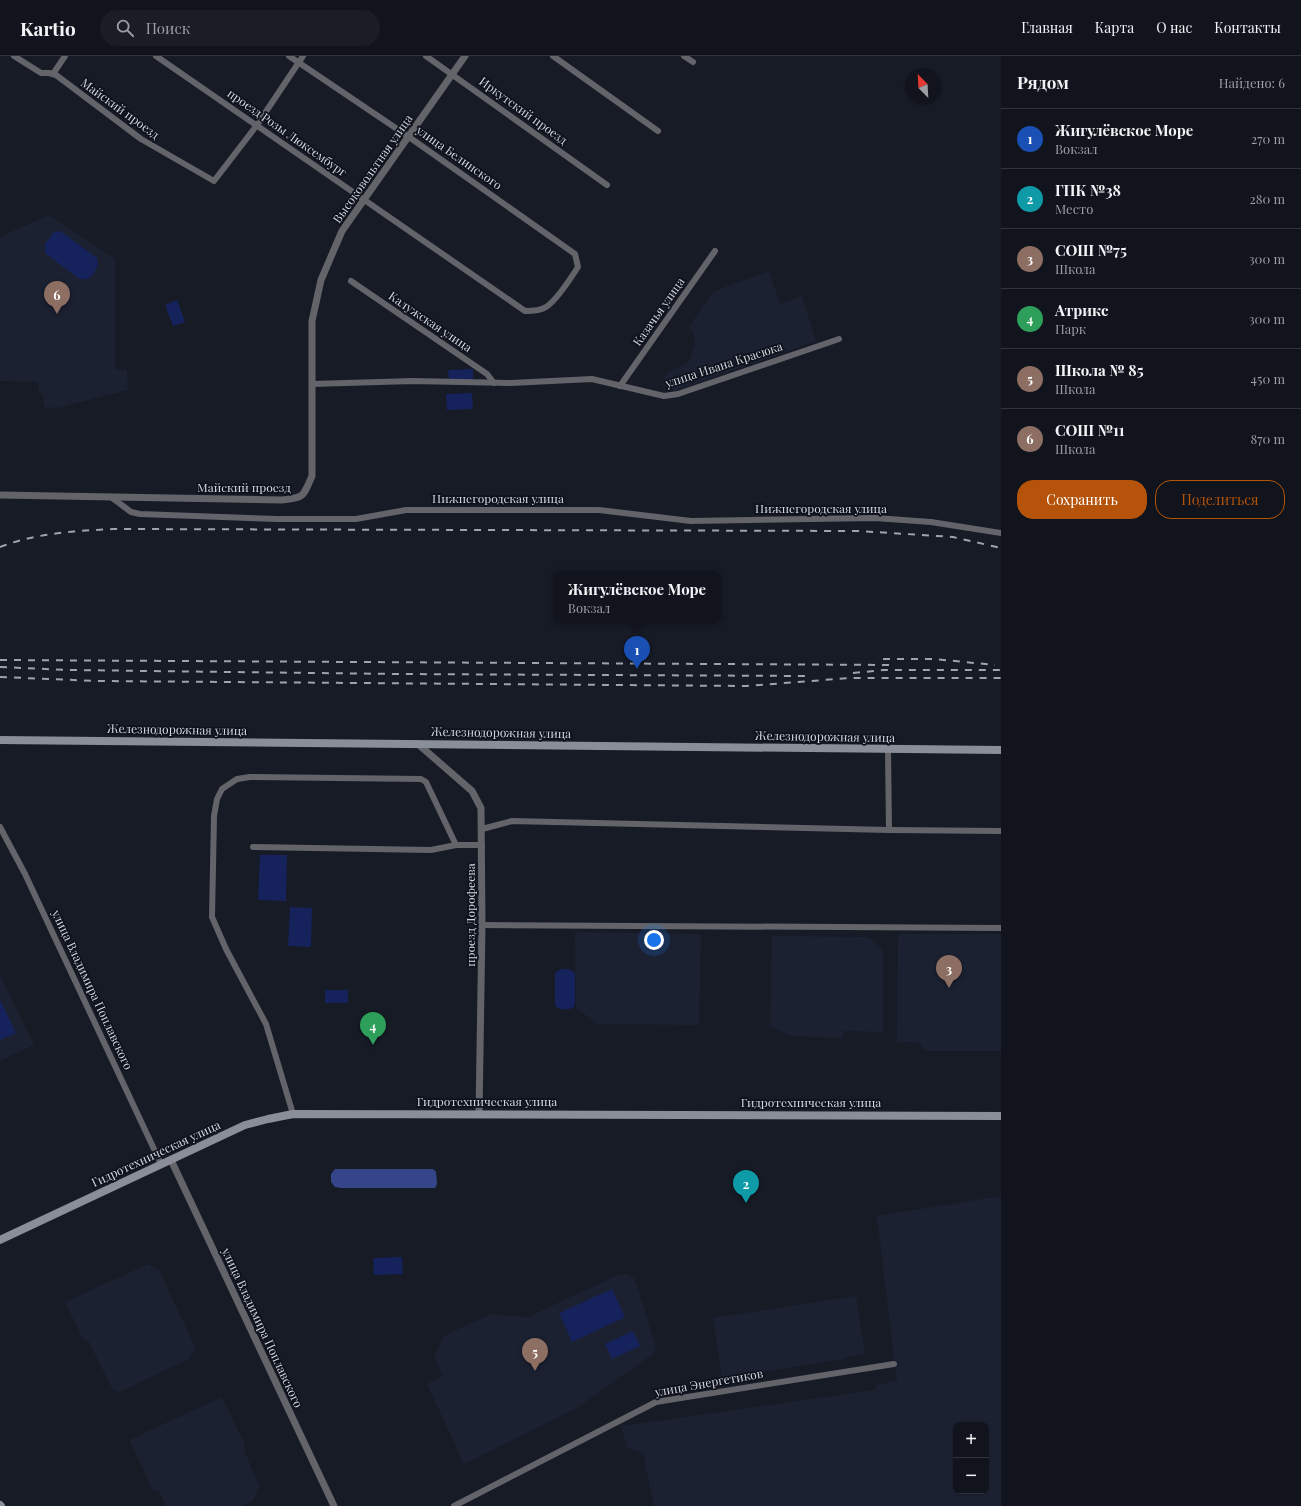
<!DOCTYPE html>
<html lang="ru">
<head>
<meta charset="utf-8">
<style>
	body { margin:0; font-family:"Playfair Display",serif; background:#1a1d25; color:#f1f3f6 }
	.controls { position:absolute; right:12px; bottom:12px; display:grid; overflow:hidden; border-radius:8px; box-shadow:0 1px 3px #0004 }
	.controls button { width:36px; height:36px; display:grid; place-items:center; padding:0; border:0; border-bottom:1px solid #30333b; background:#11141c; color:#f1f3f6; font:20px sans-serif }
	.compass { position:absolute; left:905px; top:12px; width:36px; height:36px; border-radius:50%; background:#11141c; box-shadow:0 1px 3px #0004; rotate:336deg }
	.you { position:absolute; left:654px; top:884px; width:14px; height:14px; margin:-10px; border:3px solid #fff; border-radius:50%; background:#1a73e8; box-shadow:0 0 0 6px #1a73e833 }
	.badge { display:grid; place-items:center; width:26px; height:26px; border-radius:50%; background:#b45309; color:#fff; font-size:13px; font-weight:700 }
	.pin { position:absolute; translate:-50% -33px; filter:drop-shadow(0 1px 2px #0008) }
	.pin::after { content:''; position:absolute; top:21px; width:14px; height:12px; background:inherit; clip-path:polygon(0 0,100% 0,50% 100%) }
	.popup { position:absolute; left:553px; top:515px; width:168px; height:52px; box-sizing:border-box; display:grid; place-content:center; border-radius:8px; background:#11141c; filter:drop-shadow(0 1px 3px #0005); font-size:13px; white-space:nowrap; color:#9c9ea3 }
	.popup b { font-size:15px; color:#f1f3f6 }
	.popup::after { content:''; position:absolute; left:50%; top:100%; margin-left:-8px; border:8px solid transparent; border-top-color:#11141c }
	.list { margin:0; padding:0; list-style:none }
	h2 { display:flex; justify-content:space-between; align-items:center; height:52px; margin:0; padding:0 16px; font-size:17px }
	h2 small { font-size:13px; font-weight:400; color:#9c9ea3 }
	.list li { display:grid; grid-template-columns:26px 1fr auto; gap:12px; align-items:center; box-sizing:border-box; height:60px; padding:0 16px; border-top:1px solid #30333b }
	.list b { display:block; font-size:15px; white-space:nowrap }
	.list p { margin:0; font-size:13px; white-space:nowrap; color:#9c9ea3 }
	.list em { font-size:13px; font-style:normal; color:#9c9ea3 }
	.actions { display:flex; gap:8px; padding:12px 16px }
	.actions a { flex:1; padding:9px 0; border:1px solid #b45309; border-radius:16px; text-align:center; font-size:14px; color:#b45309 }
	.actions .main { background:#b45309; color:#fff }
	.icon { flex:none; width:22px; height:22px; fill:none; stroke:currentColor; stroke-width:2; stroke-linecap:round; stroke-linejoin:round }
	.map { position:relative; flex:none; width:1001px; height:1450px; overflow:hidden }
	header { display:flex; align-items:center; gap:24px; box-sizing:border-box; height:56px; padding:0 20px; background:#11141c; border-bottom:1px solid #30333b }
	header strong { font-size:19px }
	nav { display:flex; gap:22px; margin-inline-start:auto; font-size:14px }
	.search { width:280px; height:36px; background:#1a1d25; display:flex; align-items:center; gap:10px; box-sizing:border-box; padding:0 14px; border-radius:22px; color:#9c9ea3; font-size:15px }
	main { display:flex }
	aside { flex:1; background:#11141c }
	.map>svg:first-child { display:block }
</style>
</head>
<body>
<header>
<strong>Kartio</strong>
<div class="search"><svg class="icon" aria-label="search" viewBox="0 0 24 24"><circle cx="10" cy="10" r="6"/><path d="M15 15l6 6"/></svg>Поиск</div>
<nav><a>Главная</a><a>Карта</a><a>О нас</a><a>Контакты</a></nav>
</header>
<main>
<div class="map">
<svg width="1001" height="1450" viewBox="0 0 1001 1450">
	<rect width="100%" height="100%" fill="#171b26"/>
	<g fill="#1c2132" fill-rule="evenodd">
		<path d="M 49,159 L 115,203 L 115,313 L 127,314 L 128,334 L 58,352 L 44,351 L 43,338 L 39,337 L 38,326 L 0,325 L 0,181 Z"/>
		<path d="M 769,215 L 780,248 L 802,240 L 816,285 L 675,335 L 661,328 L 668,316 L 689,306 L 695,288 L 693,275 L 688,272 L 714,235 Z"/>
		<path d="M 575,876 L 701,878 L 699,969 L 598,968 L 576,952 Z"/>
		<path d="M 898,878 L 1001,878 L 1001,995 L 925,995 L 918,986 L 897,986 Z"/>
		<path d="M 772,880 L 868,881 L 883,894 L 883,976 L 843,975 L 843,982 L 791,980 L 770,970 Z"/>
		<path d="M 0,920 L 34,989 L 0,1005 Z"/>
		<path d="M 1001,1140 L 1001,1450 L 654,1450 L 643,1397 L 627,1392 L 621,1370 L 875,1334 L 876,1329 L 897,1325 L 877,1160 ZM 956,1369 L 986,1369 L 986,1435 L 956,1435 Z"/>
		<path d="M 148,1208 L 159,1214 L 195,1291 L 189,1303 L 119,1336 L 113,1334 L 89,1286 L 83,1283 L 65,1246 Z"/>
		<path d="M 628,1218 L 635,1223 L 656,1291 L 652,1299 L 575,1353 L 464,1408 L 427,1328 L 443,1320 L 434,1301 L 444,1280 L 491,1258 L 528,1261 L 618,1219 Z"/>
		<path d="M 856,1240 L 865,1298 L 845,1301 L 845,1303 L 722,1322 L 713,1262 Z"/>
		<path d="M 222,1341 L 244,1386 L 245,1396 L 259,1430 L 253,1445 L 242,1450 L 166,1450 L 159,1436 L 153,1434 L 129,1384 Z"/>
	</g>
	<g fill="#16225b">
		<path d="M 60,175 L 97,202 L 98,209 C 94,218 89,227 78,222 L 45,197 L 45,188 L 54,176 Z"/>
		<path d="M 177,244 L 185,266 L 173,270 L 165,249 Z"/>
		<path d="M 473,313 L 473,324 L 449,324 L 448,314 Z"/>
		<path d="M 472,337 L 473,353 L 447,354 L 446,338 Z"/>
		<path d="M 260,799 L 287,799 L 286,845 L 258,844 Z"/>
		<path d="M 290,851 L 312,852 L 311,891 L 288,890 Z"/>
		<path d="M 561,913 C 567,913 571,912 575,918 L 575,948 L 573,952 C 567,954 561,954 556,951 L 555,948 L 555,917 Z"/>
		<rect x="325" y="934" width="23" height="13"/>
		<path d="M 0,944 L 16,977 L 0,984 Z"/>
		<path d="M 402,1201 L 403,1218 L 374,1219 L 373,1202 Z"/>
		<path d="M 612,1233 L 625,1261 L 572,1286 L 559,1257 Z"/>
		<path d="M 633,1275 L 640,1290 L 612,1303 L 605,1288 Z"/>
	</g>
	<path fill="#344689" d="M 335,1113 L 433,1113 L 436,1116 L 437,1128 L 435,1132 L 341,1132 L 335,1131 L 331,1126 L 331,1118 Z"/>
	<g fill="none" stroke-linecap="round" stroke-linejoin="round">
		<g stroke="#62646a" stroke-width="6">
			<path d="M 14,0 L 41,17 L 49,17 L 56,19 L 141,83 L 214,125 L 257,69 L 303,0"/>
			<path d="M 156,0 L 525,255 C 532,255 540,255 546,251 C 557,244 571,222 578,211 L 575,198 L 409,81 L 289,0"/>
			<path d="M 426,0 L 607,129"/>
			<path d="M 553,0 L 658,75"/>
			<path d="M 684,0 L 693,6"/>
			<path d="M 53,18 L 65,0"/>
			<path d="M 351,225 L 487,318 L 494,327"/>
			<path d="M 312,328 L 413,325 L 511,327 L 592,323 L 664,340 L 678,338 L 839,283"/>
			<path d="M 620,330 L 715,195"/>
			<path d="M 111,441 L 131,456 L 140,458 L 277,463 L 356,463 L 406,454 L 599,454 L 691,465 L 875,462 L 931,466 L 1001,477"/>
			<path d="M 888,694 L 889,774"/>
			<path d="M 0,771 L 25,818 L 161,1108"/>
			<path d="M 482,773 L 512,765 L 889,774 L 1001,775"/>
			<path d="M 253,791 L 431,794 L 456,789 L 482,789"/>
			<path d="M 482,869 L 1001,872"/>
			<path d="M 293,1058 L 266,968 L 226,893 L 212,861 L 214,760 L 217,743 L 222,733 L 237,723 L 250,721 L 421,723 L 426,726 L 456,789"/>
			<path d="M 454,1450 L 656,1346 L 894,1308"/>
		</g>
		<g stroke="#62646a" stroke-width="7">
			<path d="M 0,439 L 282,444 C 304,442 303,441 312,420 L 312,265 L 321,224 L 342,175 L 465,0"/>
			<path d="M 418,688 L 472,735 L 481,752 L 482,869 L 479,1058"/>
			<path d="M 171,1104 L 334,1450"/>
		</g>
		<g stroke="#8a8e98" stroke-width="8">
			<path d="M 0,684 L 1001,694"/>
			<path d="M 0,1184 L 245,1069 L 268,1063 L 293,1058 L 1001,1060"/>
			<path d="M 0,1449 L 1,1450"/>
		</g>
		<g stroke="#a0a3ac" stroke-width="2" stroke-dasharray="7 7" stroke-linecap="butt">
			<path d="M 0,491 C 36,477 75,475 113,473 L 859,475 L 953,481 L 1001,492"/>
			<path d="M 883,603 L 934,603 L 995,609"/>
			<path d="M 0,604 L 893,609"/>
			<path d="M 0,611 L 68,614 L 396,618 L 805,620"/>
			<path d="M 853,617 L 884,614 L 1001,614"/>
			<path d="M 0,621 L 98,625 L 746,630 L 850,622 L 1001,622"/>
		</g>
	</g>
	<g text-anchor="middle" stroke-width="3.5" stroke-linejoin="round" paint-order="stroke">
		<g font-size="12" fill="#d3d6de" stroke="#0e121c">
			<text transform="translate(120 53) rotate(36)" y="4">Майский проезд</text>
			<text transform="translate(523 55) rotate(36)" y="4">Иркутский проезд</text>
			<text transform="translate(287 77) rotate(35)" y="4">проезд Розы Люксембург</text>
			<text transform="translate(459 102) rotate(35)" y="4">улица Белинского</text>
			<text transform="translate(373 113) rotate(-55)" y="4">Высоковольтная улица</text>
			<text transform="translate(659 256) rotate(-55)" y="4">Казачья улица</text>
			<text transform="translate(430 266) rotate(34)" y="4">Калужская улица</text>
			<text transform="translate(724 309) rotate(-18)" y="4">улица Ивана Красюка</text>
			<text x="244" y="436">Майский проезд</text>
			<text x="498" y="447">Нижнегородская улица</text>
			<text x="821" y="457">Нижнегородская улица</text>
			<text transform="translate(177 674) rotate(1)" y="4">Железнодорожная улица</text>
			<text transform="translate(501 677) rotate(1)" y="4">Железнодорожная улица</text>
			<text transform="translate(825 681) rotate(1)" y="4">Железнодорожная улица</text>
			<text transform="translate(471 859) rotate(-90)" y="4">проезд Дорофеева</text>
			<text transform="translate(92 934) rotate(65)" y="4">улица Владимира Поплавского</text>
			<text x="487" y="1050">Гидротехническая улица</text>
			<text x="811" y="1051">Гидротехническая улица</text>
			<text transform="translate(156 1098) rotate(-25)" y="4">Гидротехническая улица</text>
			<text transform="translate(262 1272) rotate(65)" y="4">улица Владимира Поплавского</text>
			<text transform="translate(709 1327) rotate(-10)" y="4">улица Энергетиков</text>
		</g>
	</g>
</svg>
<div class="controls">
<button>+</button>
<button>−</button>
</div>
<svg class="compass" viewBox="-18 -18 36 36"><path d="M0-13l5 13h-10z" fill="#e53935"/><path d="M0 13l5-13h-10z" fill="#9c9ea3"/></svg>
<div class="you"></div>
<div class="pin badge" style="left:637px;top:613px;background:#1a4fb4">1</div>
<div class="popup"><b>Жигулёвское Море</b>Вокзал</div>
<div class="pin badge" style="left:746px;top:1147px;background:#0f9aa8">2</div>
<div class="pin badge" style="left:949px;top:932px;background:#8d6e63">3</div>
<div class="pin badge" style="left:373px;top:989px;background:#2e9e5b">4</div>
<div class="pin badge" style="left:535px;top:1315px;background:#8d6e63">5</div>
<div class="pin badge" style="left:57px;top:258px;background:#8d6e63">6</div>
</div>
<aside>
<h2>Рядом<small>Найдено: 6</small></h2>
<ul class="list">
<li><span class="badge" style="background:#1a4fb4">1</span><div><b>Жигулёвское Море</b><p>Вокзал</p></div><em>270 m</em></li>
<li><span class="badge" style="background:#0f9aa8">2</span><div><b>ГПК №38</b><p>Место</p></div><em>280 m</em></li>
<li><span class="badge" style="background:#8d6e63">3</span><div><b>СОШ №75</b><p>Школа</p></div><em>300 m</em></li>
<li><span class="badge" style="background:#2e9e5b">4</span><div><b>Атрикс</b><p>Парк</p></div><em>300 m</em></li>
<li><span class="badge" style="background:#8d6e63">5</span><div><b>Школа № 85</b><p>Школа</p></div><em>450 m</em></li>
<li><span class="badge" style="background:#8d6e63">6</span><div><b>СОШ №11</b><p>Школа</p></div><em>870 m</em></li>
</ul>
<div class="actions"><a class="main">Сохранить</a><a>Поделиться</a></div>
</aside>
</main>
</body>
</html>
